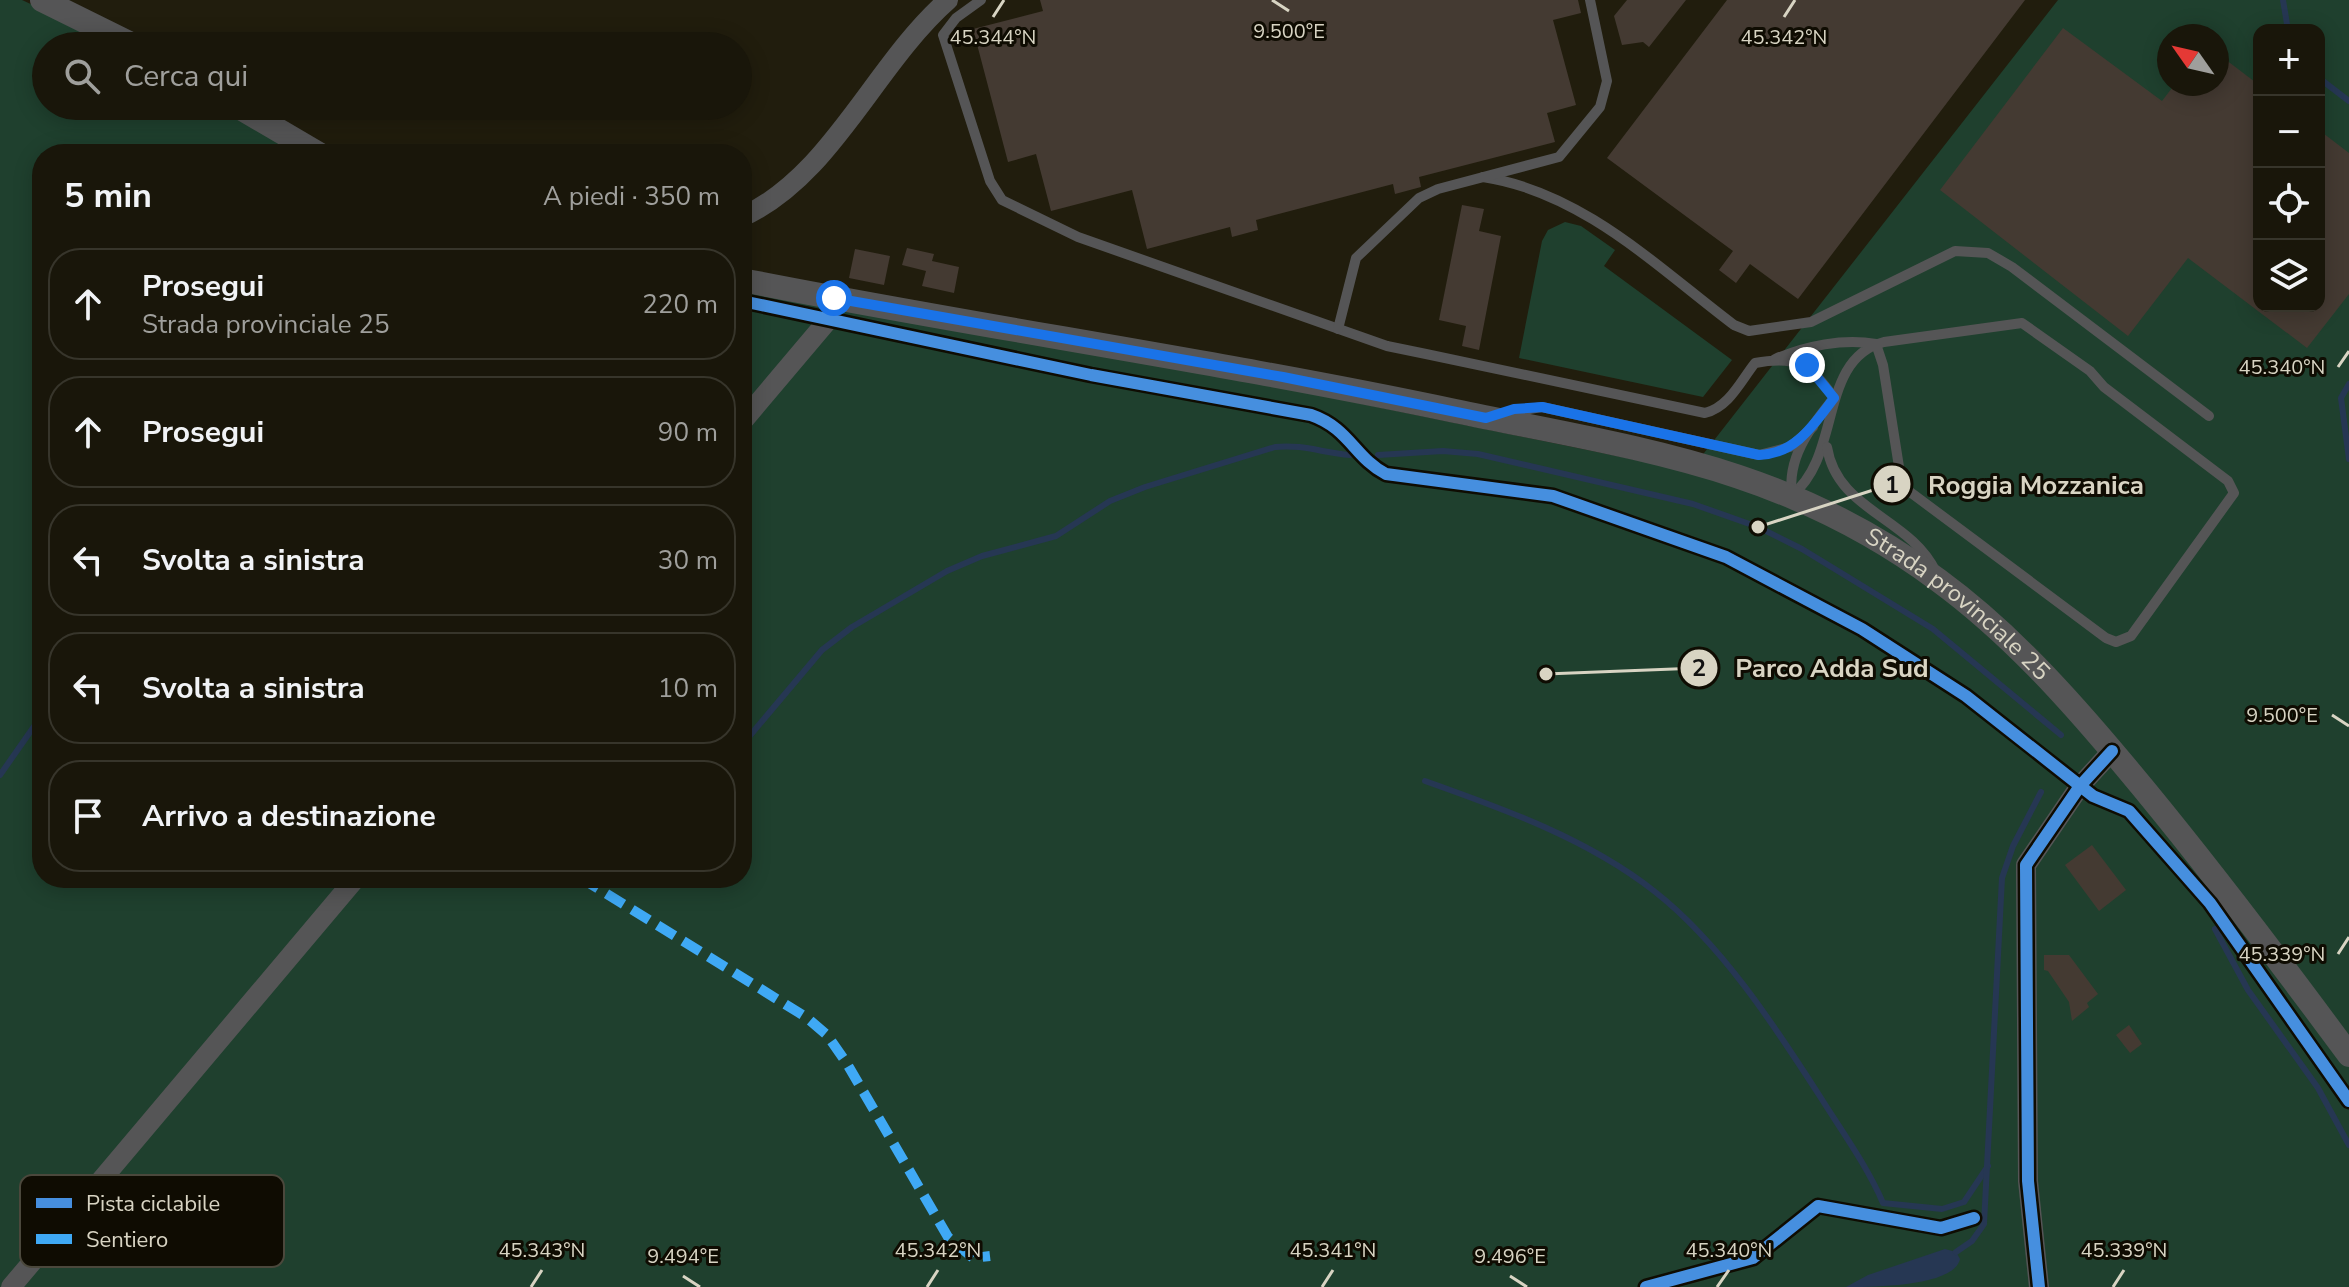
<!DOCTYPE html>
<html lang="it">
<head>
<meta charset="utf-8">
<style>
	body { margin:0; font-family:"Nunito Sans",sans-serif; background:#262318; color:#f1f3f6 }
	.controls { position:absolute; right:24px; top:24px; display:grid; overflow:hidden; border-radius:16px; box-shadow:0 4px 20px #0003 }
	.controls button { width:72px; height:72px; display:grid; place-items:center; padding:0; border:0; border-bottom:2px solid #37352b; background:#19160a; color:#f1f3f6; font:40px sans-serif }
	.compass { position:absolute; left:2157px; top:24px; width:72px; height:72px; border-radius:50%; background:#19160a; box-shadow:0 4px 20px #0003; rotate:304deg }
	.stop { position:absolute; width:24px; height:24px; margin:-18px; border:6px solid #1a73e8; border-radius:50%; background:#fff }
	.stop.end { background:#1a73e8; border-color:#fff; box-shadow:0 2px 8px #0008 }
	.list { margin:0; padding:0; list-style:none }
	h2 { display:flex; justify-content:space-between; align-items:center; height:104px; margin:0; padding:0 32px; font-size:34px }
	h2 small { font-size:26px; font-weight:400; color:#9f9f9c }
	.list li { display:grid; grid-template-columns:52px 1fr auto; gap:24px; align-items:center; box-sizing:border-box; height:112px; margin:0 16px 16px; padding:0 16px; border:2px solid #37352b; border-radius:32px }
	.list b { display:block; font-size:30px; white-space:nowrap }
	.list p { margin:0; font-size:26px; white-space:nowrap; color:#9f9f9c }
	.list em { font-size:26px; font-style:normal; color:#9f9f9c }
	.icon { flex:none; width:44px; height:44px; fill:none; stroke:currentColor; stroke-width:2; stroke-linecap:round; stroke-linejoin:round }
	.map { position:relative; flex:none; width:2349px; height:1287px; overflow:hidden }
	.search { position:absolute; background:#19160a; box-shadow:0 4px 20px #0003; left:32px; top:32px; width:720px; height:88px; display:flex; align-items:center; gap:20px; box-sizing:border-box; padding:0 28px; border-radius:44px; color:#9f9f9c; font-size:30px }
	.panel { position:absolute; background:#19160a; box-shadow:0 4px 20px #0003; left:32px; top:144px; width:720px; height:744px; border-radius:32px }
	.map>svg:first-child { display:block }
</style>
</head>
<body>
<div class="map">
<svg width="2349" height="1287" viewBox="0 0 2349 1287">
	<rect width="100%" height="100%" fill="#211d0d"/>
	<g fill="#1f402e" fill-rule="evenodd">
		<path d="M 0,0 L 22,0 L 121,46 L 46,46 L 46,106 L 222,106 L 304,154 L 42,154 L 42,878 L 742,878 L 742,287 L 1275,386 L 1690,471 L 2058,0 L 2349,0 L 2349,1287 L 0,1287 ZM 2259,30 L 2319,30 L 2319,306 L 2259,306 ZM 2169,36 L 2217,36 L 2217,84 L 2169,84 Z"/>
		<path d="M 1565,222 L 1581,226 L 1615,250 L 1604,266 L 1732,360 L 1703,397 L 1519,358 L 1542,241 L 1548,230 Z"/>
	</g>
	<path fill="#263753" d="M 1945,1249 L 1956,1252 L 1960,1259 C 1954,1287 1871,1287 1846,1287 L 1868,1275 Z"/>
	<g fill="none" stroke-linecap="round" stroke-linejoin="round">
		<g stroke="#263753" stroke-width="6">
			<path d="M 2283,0 L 2288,30"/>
			<path d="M 2319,78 L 2349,101"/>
			<path d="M 2349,384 L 2341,398 L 2349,459"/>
			<path d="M 1378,455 L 1443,451 L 1478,454 L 1693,504 L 1758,527 L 1802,549 L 1933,629 L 2061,735"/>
			<path d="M 742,745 L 822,650 L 852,627 L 947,571 L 982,556 L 1056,536 L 1110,501 L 1145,487 L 1275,447 C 1303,444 1323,453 1350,455"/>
			<path d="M 0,775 L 42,715"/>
			<path d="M 1425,781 C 1504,809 1588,839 1654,891 C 1721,943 1776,1028 1821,1098 C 1843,1133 1867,1166 1883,1203 L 1942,1209 L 1964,1202 L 1988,1166"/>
			<path d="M 2215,929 L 2248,990 L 2318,1088 L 2349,1145"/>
			<path d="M 1956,1252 L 1972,1241 L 1984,1224 L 2002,878 L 2013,846 L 2041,792"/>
		</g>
	</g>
	<g fill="#443a32">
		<path d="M 1040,0 L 1578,0 L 1581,13 L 1553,20 L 1576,105 L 1547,113 L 1555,142 L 1419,177 L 1421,187 L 1395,194 L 1393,184 L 1256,220 L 1258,230 L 1232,237 L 1230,227 L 1147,249 L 1132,190 L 1051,211 L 1036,154 L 1008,162 L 973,29 L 1043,11 Z"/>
		<path d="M 1627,0 L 1686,0 L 1649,47 L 1643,42 L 1622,45 L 1614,16 Z"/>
		<path d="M 1727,0 L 2025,0 L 1798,299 L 1750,264 L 1736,283 L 1719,270 L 1733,251 L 1607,158 Z"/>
		<path d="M 2063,28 L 2162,101 L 2175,84 L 2217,84 L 2217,53 L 2259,85 L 2259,306 L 2319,306 L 2319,130 L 2349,153 L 2349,294 L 2307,348 L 2188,258 L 2128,336 L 1940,190 Z"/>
		<path d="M 1462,205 L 1484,209 L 1479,231 L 1501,236 L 1479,350 L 1462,346 L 1466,326 L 1439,320 Z"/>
		<path d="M 907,248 L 934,254 L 932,261 L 959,267 L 954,293 L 922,286 L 926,271 L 902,265 Z"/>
		<path d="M 855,249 L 890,256 L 884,285 L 849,278 Z"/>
		<path d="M 2092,845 L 2126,890 L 2099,911 L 2065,865 Z"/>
		<path d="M 2044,955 L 2069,955 L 2098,994 L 2087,1003 L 2089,1007 L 2072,1021 L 2069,1002 L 2048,971 L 2044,970 Z"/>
		<path d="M 2129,1025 L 2142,1044 L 2130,1053 L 2116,1035 Z"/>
	</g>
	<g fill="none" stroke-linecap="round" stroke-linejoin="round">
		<g stroke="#555556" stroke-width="10">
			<path d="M 981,0 L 956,18 L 943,35 L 990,181 L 1002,200 L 1078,237 L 1387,346 L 1426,354 L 1705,413 C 1729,407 1740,382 1755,363 C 1797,355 1810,364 1834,398"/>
			<path d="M 1483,177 C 1582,192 1656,266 1734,325 L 1749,331 L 1811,322 L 1955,251 L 1988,253 L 2012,267 L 2209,416"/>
			<path d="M 1338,329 L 1356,258 L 1419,198 L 1438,189 L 1559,157 L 1600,107 L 1607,81 L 1590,0"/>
			<path d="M 1775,359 C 1806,346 1843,338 1876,344 L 1883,365 L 1902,486 L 2106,638 L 2116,642 L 2131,636 L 2234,493 L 2228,481 L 2104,387 L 2090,371 L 2022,323 L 1884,342 C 1818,359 1842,456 1792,495"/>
			<path d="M 1499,414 L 1542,407 L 1759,455 L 1790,447 L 1813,427"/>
			<path d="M 1827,447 C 1837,511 1910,517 1936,572"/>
			<path d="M 1792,495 C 1787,459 1809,429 1830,403"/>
		</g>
		<g stroke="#555556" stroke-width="20">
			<path d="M 742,217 C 832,176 874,65 948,0"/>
			<path d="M 742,422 L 829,319 L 834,298"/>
			<path d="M 11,1287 L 356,878"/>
			<path d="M 2039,1287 L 2028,1181 L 2026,865 L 2080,786 L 2112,751"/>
		</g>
		<g stroke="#555556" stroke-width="24">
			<path d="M 42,0 L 135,46"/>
			<path d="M 237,106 L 319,154"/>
			<path id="s1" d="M 742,280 C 979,327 1218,361 1455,411 C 1636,449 1783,465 1938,580 C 2009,632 2068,698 2124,765 C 2203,859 2276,956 2349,1055"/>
		</g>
		<path stroke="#3fa9f5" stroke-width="10" stroke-dasharray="20 10" stroke-linecap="butt" d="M 581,878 L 806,1017 L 827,1035 L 846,1062 L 948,1237 L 973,1258 L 990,1256"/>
		<defs>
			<g id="cycleway">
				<path d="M 742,301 L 1091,375 L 1311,415 C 1349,428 1355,458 1386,474 L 1553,496 L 1726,557 L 1862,629 L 1966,696 L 2093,796 L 2129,811 L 2210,903 L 2349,1101"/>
				<path d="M 1646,1287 L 1753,1258 L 1818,1206 L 1941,1228 L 1974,1218"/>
				<path d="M 2039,1287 L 2028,1181 L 2026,865 L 2080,786 L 2112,751"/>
			</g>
		</defs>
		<use href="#cycleway" stroke="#0f0c02" stroke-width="17"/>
		<use href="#cycleway" stroke="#468fdf" stroke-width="12"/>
	</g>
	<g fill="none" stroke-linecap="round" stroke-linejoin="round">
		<path stroke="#1a73e8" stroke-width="10" d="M 834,298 L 1283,377 L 1486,418 L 1514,409 L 1542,407 L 1759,455 C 1796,454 1814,424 1834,398 L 1807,365"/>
	</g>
	<path fill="none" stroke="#d8d4c3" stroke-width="3" d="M 1272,0 L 1289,11M 993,17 L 1004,0M 1784,17 L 1795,0M 2338,367 L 2349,351M 2332,715 L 2349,726M 2338,954 L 2349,937M 683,1276 L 700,1287M 1510,1276 L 1527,1287M 531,1287 L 542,1270M 927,1287 L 938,1270M 1322,1287 L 1333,1270M 1717,1287 L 1729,1270M 2113,1287 L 2124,1270"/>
	<g text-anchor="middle" stroke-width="6" stroke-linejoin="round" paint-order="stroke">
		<g font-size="24" fill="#d8d4c3" stroke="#0f0c02">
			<text dy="8" stroke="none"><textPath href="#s1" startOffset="1272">Strada provinciale 25</textPath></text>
		</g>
	</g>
	<rect x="20" y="1175" width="264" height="92" rx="12" fill="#0f0c02" stroke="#4b483c" stroke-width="2"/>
	<rect x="36" y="1198" width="36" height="10" fill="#468fdf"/>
	<rect x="36" y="1234" width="36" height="10" fill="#3fa9f5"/>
	<g font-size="22" fill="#d8d4c3">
		<text x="86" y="1211">Pista ciclabile</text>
		<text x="86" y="1247">Sentiero</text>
	</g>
	<g font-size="20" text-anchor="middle" fill="#d8d4c3" stroke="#0f0c02" stroke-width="6" stroke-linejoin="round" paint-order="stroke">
		<text x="1289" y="38">9.500°E</text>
		<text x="993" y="44">45.344°N</text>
		<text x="1784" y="44">45.342°N</text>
		<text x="2282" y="374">45.340°N</text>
		<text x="2282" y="722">9.500°E</text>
		<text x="2282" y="961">45.339°N</text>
		<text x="542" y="1257">45.343°N</text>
		<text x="938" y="1257">45.342°N</text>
		<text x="1333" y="1257">45.341°N</text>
		<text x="1729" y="1257">45.340°N</text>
		<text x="2124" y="1257">45.339°N</text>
		<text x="683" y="1263">9.494°E</text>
		<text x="1510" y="1263">9.496°E</text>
	</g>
	<path fill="none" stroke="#d8d4c3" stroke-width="3" d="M1758 527L1892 484M1546 674L1699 668"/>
	<g fill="#d8d4c3" stroke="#0f0c02" stroke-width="3">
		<circle cx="1758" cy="527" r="8"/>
		<circle cx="1546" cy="674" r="8"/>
		<circle cx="1892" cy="484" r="20"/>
		<circle cx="1699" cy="668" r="20"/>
	</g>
	<g font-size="24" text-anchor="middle" font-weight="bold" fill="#111">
		<text x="1892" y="493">1</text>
		<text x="1699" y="676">2</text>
	</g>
	<g font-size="26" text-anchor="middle" font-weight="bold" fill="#d8d4c3" stroke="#0f0c02" stroke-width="6" stroke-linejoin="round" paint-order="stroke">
		<text x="2036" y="494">Roggia Mozzanica</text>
		<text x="1832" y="677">Parco Adda Sud</text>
	</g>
</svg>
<div class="controls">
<button>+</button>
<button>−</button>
<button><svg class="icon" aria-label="locate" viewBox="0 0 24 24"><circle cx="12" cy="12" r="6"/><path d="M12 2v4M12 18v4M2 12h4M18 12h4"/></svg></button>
<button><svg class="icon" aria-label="layers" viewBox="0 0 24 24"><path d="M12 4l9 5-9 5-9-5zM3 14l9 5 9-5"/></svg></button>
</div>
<svg class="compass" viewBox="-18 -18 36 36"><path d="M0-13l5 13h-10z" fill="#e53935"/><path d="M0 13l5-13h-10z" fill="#9f9f9c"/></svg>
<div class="stop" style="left:834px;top:298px"></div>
<div class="stop end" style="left:1807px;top:365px"></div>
<div class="search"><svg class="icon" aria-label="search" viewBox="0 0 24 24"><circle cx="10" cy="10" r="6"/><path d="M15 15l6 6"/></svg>Cerca qui</div>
<section class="panel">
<h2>5 min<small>A piedi · 350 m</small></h2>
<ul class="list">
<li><svg class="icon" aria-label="ahead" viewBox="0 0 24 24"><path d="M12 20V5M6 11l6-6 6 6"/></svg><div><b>Prosegui</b><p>Strada provinciale 25</p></div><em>220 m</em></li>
<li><svg class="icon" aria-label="ahead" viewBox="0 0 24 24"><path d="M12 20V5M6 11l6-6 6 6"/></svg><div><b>Prosegui</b></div><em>90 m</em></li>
<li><svg class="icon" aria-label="left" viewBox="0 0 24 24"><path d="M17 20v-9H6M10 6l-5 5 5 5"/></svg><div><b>Svolta a sinistra</b></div><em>30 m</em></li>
<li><svg class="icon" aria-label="left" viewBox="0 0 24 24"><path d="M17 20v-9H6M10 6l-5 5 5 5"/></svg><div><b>Svolta a sinistra</b></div><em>10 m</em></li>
<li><svg class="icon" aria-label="arrive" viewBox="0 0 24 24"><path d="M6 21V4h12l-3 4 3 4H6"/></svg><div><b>Arrivo a destinazione</b></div></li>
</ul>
</section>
</div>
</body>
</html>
